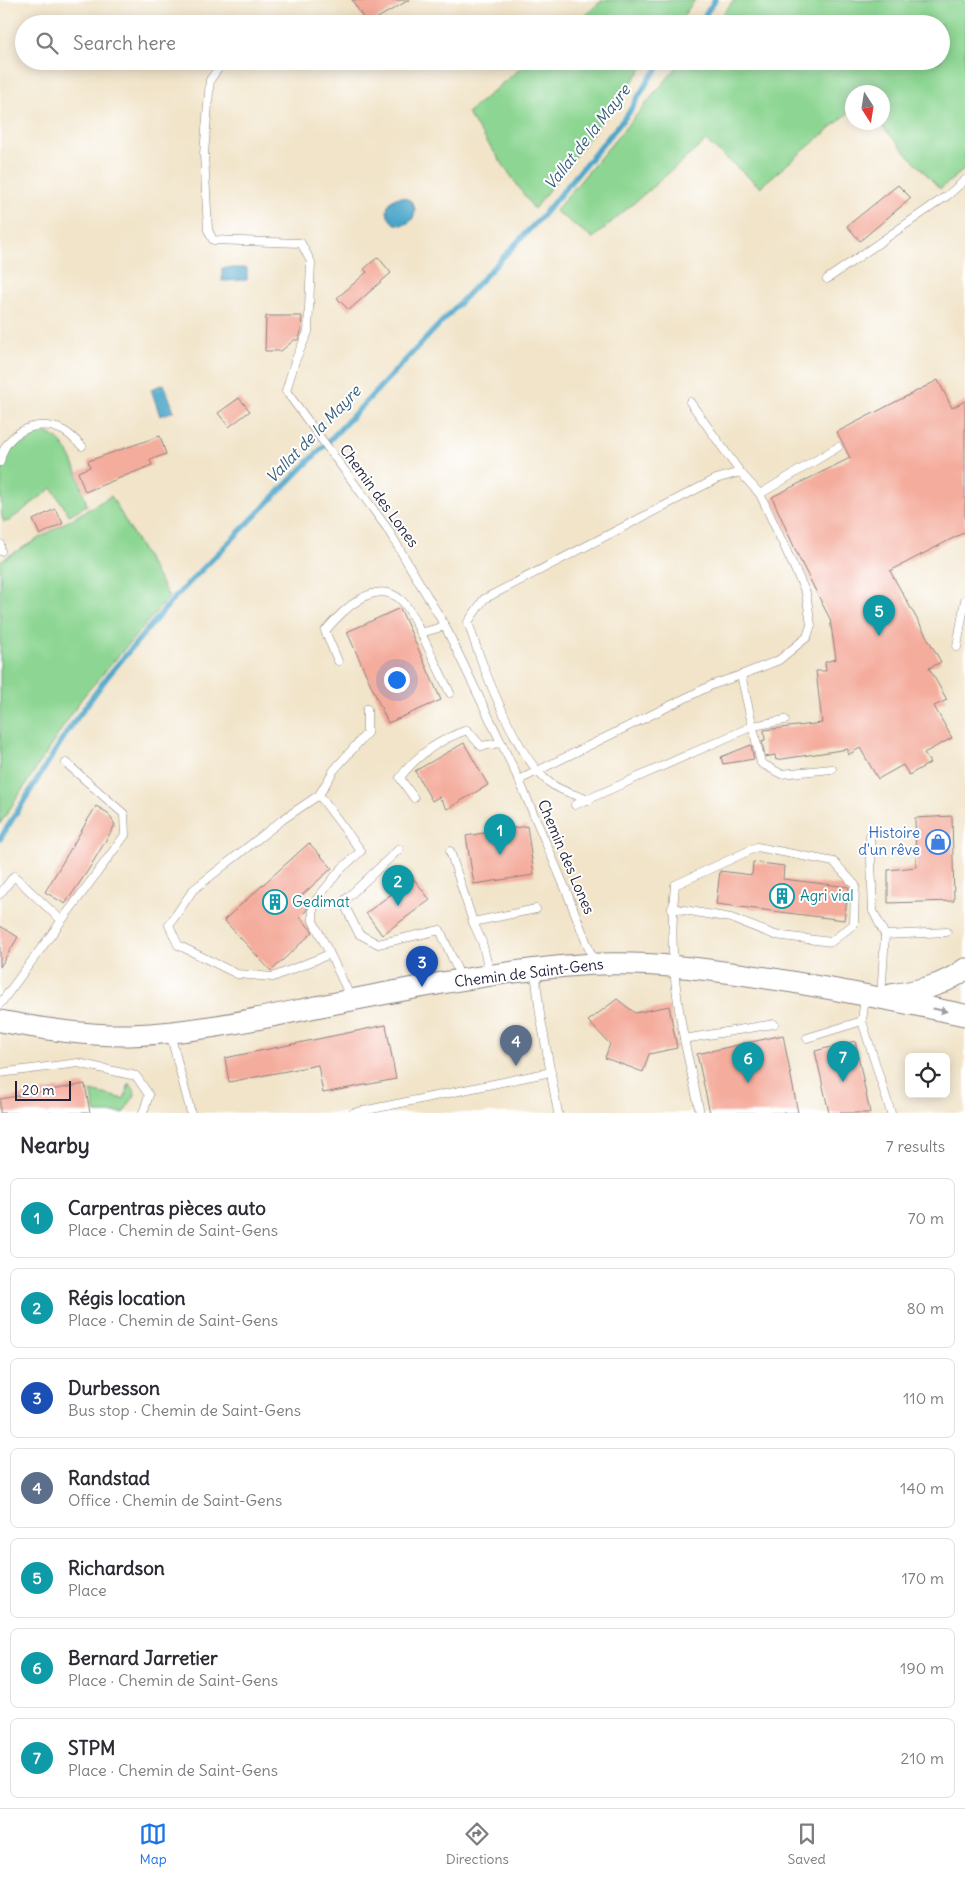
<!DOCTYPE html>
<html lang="en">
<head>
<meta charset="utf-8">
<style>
	body { margin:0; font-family:Delius,sans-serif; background:#f2f2f3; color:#2b2b33 }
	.controls { position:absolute; right:15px; bottom:15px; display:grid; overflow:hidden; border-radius:8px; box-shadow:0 2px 12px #0003 }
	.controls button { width:45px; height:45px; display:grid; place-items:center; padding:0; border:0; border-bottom:1px solid #e1e1e2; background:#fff; color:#2b2b33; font:25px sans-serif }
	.compass { position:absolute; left:845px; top:85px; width:45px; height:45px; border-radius:50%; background:#fff; box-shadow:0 2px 12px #0003; rotate:168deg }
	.scale { position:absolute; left:15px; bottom:12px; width:56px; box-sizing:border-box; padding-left:5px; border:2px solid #22223b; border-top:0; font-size:14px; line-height:18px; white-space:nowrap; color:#22223b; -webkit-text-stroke:4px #fff; paint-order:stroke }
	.you { position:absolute; left:396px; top:679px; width:18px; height:18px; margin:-12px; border:4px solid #fff; border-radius:50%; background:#1a73e8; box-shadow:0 0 0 8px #1a73e833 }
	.badge { display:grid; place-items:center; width:32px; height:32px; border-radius:50%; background:#1a73e8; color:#fff; font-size:16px; font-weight:700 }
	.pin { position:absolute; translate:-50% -41px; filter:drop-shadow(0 1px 2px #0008) }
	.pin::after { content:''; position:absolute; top:26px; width:18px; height:15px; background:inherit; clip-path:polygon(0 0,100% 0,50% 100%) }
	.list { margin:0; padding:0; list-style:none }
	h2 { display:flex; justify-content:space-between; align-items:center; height:65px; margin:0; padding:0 20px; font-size:21px }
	h2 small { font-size:16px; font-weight:400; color:#7c7c81 }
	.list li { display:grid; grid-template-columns:32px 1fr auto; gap:15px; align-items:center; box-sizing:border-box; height:80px; margin:0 10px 10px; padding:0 10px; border:1px solid #e1e1e2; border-radius:8px }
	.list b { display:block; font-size:19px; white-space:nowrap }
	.list p { margin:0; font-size:16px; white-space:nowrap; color:#7c7c81 }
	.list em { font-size:16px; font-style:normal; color:#7c7c81 }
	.icon { flex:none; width:28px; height:28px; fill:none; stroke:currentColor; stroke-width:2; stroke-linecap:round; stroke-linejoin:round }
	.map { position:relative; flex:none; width:965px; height:1113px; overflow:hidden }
	.search { position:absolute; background:#fff; box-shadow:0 2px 12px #0003; left:15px; right:15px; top:15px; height:55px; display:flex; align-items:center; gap:12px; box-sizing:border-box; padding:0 18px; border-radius:28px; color:#7c7c81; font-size:19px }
	.sheet { height:695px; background:#fff }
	nav { display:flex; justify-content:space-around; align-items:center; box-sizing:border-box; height:70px; border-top:1px solid #e1e1e2; background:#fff; font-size:14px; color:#7c7c81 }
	nav a { display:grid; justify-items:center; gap:2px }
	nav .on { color:#1a73e8 }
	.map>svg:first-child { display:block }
</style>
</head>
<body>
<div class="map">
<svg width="965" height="1113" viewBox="0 0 965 1113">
	<rect width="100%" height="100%" fill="#fff"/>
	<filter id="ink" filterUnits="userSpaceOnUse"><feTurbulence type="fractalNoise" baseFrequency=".02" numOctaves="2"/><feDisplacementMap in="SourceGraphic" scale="10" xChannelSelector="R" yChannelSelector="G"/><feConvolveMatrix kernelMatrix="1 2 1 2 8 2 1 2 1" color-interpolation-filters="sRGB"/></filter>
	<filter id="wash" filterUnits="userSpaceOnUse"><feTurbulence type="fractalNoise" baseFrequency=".0096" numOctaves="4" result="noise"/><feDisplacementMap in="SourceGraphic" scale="20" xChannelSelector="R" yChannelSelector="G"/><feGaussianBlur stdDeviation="1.12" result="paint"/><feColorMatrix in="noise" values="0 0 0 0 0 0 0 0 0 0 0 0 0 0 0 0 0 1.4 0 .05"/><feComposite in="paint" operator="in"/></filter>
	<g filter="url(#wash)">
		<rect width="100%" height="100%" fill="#f1e4c9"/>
		<g fill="#8cd592" stroke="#577c66">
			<path d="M 603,0 L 695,0 L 677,24 L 574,24 Z"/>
			<path d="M 734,0 L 965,0 L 965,169 L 940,189 L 879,123 L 882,122 L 882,92 L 852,92 L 852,110 L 760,187 L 706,141 L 593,238 L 555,211 L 682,61 L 941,61 L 941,24 L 714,24 Z"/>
			<path d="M 529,61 L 648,61 L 534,209 L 467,113 Z"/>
			<path d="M 39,430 C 72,437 78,478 87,505 L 69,515 L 52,488 L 9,521 L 4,522 C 0,515 2,506 1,498 C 0,465 2,439 39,430 Z"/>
			<path d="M 111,496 L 169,597 L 82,698 L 0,824 L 0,561 Z"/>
			<path d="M 129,1083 L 134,1089 L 135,1095 L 123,1113 L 96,1113 L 91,1091 L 124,1099 Z"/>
		</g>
		<g fill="#4ba6c9" stroke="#366482">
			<circle cx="401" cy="211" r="14"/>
			<path d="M 222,268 L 247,268 L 247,280 L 222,281 Z"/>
			<path d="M 164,384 L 174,411 L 160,416 L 151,389 Z"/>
		</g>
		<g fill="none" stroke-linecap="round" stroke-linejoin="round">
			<g stroke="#4ba6c9" stroke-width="5.5">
				<path d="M 699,24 L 715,0"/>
				<path d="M 0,839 L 69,729 L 108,676 L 175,597 L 326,444 L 543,215 L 628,114 L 649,79 L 664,61"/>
			</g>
		</g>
		<g id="blocks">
			<g fill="#f4ac9c">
				<path d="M 352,0 L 409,0 L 367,24 Z"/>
				<path d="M 898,185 L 911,198 L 860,241 L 847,226 Z"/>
				<path d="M 378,257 L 391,273 L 349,310 L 337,298 L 367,272 L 364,269 Z"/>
				<path d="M 266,316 L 302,316 L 301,333 L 298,340 L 294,340 L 281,351 L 265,351 Z"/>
				<path d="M 938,380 L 952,408 L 965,401 L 965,532 L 890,571 L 941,662 L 929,668 L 947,700 L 934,706 L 952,738 L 924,753 L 930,763 L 909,775 L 903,765 L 878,779 L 860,748 L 848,755 L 848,749 L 776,760 L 775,755 L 765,757 L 762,741 L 765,740 L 764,730 L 822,723 L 816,671 L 826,671 L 825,662 L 836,659 L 830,619 L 799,558 L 772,497 L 850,458 L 837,432 Z"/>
				<path d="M 239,398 L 250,411 L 229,427 L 218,413 Z"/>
				<path d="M 160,436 L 166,454 L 150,460 L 152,465 L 85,492 L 78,472 L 90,467 L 88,461 Z"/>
				<path d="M 55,509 L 63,523 L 40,535 L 33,520 Z"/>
				<path d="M 400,608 L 441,700 L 388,723 L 347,632 Z"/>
				<path d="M 464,743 L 488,785 L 447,809 L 439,797 L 432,801 L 415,771 Z"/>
				<path d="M 751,745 L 754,759 L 723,764 L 721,757 Z"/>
				<path d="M 96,806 L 108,813 L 115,825 L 87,872 L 65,904 L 45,892 Z"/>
				<path d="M 952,816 L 954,901 L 888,903 L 888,870 L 916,867 L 915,818 Z"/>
				<path d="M 527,826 L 534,875 L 474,884 L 466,836 Z"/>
				<path d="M 309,843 L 332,868 L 300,897 L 307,905 L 307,910 L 300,917 L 313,932 L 271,971 L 224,920 Z"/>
				<path d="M 753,862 L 784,866 L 783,879 L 849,887 L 844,920 L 716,904 L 720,871 L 752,875 Z"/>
				<path d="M 413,878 L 430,900 L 382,935 L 366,913 Z"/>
				<path d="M 0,926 L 18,937 L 0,967 Z"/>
				<path d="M 617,999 L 635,1013 L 669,1006 L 677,1048 L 649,1054 L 643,1072 L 605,1058 L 610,1044 L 588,1021 Z"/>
				<path d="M 386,1025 L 396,1079 L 323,1093 L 318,1065 L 229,1082 L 225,1058 Z"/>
				<path d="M 783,1035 L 798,1113 L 710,1113 L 697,1054 Z"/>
				<path d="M 855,1041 L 870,1113 L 829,1113 L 815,1051 Z"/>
				<path d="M 85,1084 L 90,1113 L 0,1113 L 0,1099 Z"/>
			</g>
		</g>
	</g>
	<g filter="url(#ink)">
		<use href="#blocks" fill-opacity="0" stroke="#8a8382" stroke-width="1"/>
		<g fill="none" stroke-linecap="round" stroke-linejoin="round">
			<defs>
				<g id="lane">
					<path d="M 261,61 L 222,63 L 210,80 L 204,154 L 208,230 L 213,240 L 301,243 L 311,262 L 308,332 L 295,361 L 286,391 L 387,528 L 445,626 L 519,780 L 566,890 L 594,962"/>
					<path d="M 827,279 L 948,195 L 965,180"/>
					<path d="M 690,402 L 740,472 L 760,494 L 806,593 L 811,625 L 807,637 L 779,660 L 741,675 L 761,763 L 781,774 L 832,769"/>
					<path d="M 0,462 C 5,432 37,417 64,431 C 70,434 76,441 82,446"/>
					<path d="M 760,494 L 838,447"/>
					<path d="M 0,544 L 1,551"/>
					<path d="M 421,633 L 450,693"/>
					<path d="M 957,647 L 965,600"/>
					<path d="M 338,661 L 325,631 C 342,611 375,577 401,600 C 410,607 415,623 421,633 L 445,626"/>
					<path d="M 519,780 L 712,685 L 741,675"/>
					<path d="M 319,795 L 334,770 L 367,733 L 367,709"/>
					<path d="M 414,798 L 400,778 C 415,756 441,739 467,730 L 481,746 L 501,743"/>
					<path d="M 589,800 C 576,795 560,791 550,783 C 516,758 481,663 468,622 L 484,599 L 716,479 L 740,472"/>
					<path d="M 575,805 L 753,726 L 785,720"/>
					<path d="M 870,835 L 873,911 L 885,935"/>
					<path d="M 399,849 L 343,902 L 359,934 L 378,944 L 440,930 L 461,978"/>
					<path d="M 450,851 L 473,922"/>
					<path d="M 0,894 L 14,876 L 61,920"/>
					<path d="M 672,908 L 731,918 L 775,935 L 831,942 L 854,924 L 855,885 L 834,862 L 757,847 L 675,885 C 669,940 674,984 684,1039 L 774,1024"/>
					<path d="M 330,954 L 313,921 L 313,904 L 340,870 L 361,851 L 319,795 L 282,820 L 193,890 L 169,925 L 178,945 L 237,974 L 273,977 L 330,954 L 351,998"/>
					<path d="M 535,972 L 540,1014 L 558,1113"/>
					<path d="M 490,974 L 482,942 L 473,922 L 536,909"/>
					<path d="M 865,997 L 862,1021 L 891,1113"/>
					<path d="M 881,997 L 885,935 L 947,932"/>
					<path d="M 0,1004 L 125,835 L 124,814 L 66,763"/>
					<path d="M 170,1033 L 191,1113"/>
					<path d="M 807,1038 L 862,1021"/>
					<path d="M 684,1039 L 700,1113"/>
					<path d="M 0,1073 L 78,1063 L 136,1076 L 149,1095 L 143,1113"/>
					<path d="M 353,1113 L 551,1072"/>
				</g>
				<g id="secondary">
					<path d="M 891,995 C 918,991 943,986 965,969"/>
					<path d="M 0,1021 C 43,1029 87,1036 131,1035 C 192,1033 252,1020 311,1008 C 396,991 481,974 567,966 C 643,959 717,970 792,982 C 850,992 907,1003 965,1015"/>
				</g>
			</defs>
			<use href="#lane" stroke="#8a8382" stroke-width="9"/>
			<use href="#secondary" stroke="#8a8382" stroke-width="23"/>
			<use href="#lane" stroke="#fff" stroke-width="8"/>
			<use href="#secondary" stroke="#fff" stroke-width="21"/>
		</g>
		<defs><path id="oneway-solid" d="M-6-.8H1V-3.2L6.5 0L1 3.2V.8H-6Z" transform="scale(1.25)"/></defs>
		<use fill="#9c9ca7" href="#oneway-solid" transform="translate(940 1010) rotate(12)"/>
	</g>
	<defs>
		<symbol id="shop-ring" viewBox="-11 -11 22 22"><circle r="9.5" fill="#fff" stroke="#3f7fe0" stroke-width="1.5"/><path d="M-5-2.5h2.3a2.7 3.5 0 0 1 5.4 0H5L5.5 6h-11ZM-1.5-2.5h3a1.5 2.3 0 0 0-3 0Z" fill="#3f7fe0"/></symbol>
		<symbol id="building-ring" viewBox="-11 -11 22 22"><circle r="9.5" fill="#fff" stroke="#0f9aa8" stroke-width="1.5"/><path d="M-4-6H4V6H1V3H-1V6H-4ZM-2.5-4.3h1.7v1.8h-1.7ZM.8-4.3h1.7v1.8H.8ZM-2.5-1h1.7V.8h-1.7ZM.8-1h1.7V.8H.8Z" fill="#0f9aa8"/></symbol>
	</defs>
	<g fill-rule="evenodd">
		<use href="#shop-ring" x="924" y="828" width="28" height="28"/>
		<use href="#building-ring" x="768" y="882" width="28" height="28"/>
		<use href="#building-ring" x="261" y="888" width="28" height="28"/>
	</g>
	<g text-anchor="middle" stroke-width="4" stroke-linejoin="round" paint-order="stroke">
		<g font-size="15" fill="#22223b" stroke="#fff">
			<text transform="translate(379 496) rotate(54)" y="5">Chemin des Lones</text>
			<text transform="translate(566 857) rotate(67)" y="5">Chemin des Lones</text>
			<text transform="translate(529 973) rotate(-7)" y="5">Chemin de Saint-Gens</text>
		</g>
		<g font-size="15" fill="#366cbe" stroke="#fff" text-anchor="end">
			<text x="920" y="838">Histoire<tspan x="920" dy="17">d'un rêve</tspan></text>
		</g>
		<g font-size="15" fill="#0d838f" stroke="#fff" text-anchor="start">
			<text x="800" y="901">Agri vial</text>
			<text x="292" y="907">Gedimat</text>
		</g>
		<g font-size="16" font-style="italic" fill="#345d7b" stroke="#fff">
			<text transform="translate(587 137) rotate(-52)" y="6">Vallat de la Mayre</text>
			<text transform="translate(313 434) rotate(-46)" y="6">Vallat de la Mayre</text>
		</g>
	</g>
</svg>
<div class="controls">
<button><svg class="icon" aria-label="locate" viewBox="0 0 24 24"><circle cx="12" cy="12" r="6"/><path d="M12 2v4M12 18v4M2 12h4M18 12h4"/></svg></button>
</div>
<svg class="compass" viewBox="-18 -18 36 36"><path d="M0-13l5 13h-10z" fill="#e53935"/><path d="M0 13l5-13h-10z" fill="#7c7c81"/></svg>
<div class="scale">20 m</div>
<div class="you"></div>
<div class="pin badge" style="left:500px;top:855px;background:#0f9aa8">1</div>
<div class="pin badge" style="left:398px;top:906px;background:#0f9aa8">2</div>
<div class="pin badge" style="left:422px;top:987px;background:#1a4fb4">3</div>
<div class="pin badge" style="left:516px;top:1066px;background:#5c6f8a">4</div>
<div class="pin badge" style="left:879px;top:636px;background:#0f9aa8">5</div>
<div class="pin badge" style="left:748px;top:1083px;background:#0f9aa8">6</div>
<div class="pin badge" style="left:843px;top:1082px;background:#0f9aa8">7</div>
<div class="search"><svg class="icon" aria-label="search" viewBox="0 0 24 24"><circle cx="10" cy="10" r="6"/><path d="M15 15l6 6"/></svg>Search here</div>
</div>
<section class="sheet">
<h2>Nearby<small>7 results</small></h2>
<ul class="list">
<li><span class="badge" style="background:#0f9aa8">1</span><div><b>Carpentras pièces auto</b><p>Place · Chemin de Saint-Gens</p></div><em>70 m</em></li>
<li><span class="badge" style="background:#0f9aa8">2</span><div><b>Régis location</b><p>Place · Chemin de Saint-Gens</p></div><em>80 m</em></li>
<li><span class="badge" style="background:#1a4fb4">3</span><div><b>Durbesson</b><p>Bus stop · Chemin de Saint-Gens</p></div><em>110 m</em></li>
<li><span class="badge" style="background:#5c6f8a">4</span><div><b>Randstad</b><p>Office · Chemin de Saint-Gens</p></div><em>140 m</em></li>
<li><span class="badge" style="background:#0f9aa8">5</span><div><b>Richardson</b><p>Place</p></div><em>170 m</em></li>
<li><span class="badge" style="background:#0f9aa8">6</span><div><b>Bernard Jarretier</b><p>Place · Chemin de Saint-Gens</p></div><em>190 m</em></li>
<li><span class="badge" style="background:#0f9aa8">7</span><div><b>STPM</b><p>Place · Chemin de Saint-Gens</p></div><em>210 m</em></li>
</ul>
</section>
<nav>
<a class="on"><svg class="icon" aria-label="map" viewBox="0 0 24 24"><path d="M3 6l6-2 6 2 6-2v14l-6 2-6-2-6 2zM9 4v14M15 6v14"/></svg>Map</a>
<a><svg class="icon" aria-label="directions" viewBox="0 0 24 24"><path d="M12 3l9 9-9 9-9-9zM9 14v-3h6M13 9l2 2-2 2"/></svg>Directions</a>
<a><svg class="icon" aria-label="saved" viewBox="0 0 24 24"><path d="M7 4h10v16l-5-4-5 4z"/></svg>Saved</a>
</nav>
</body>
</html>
